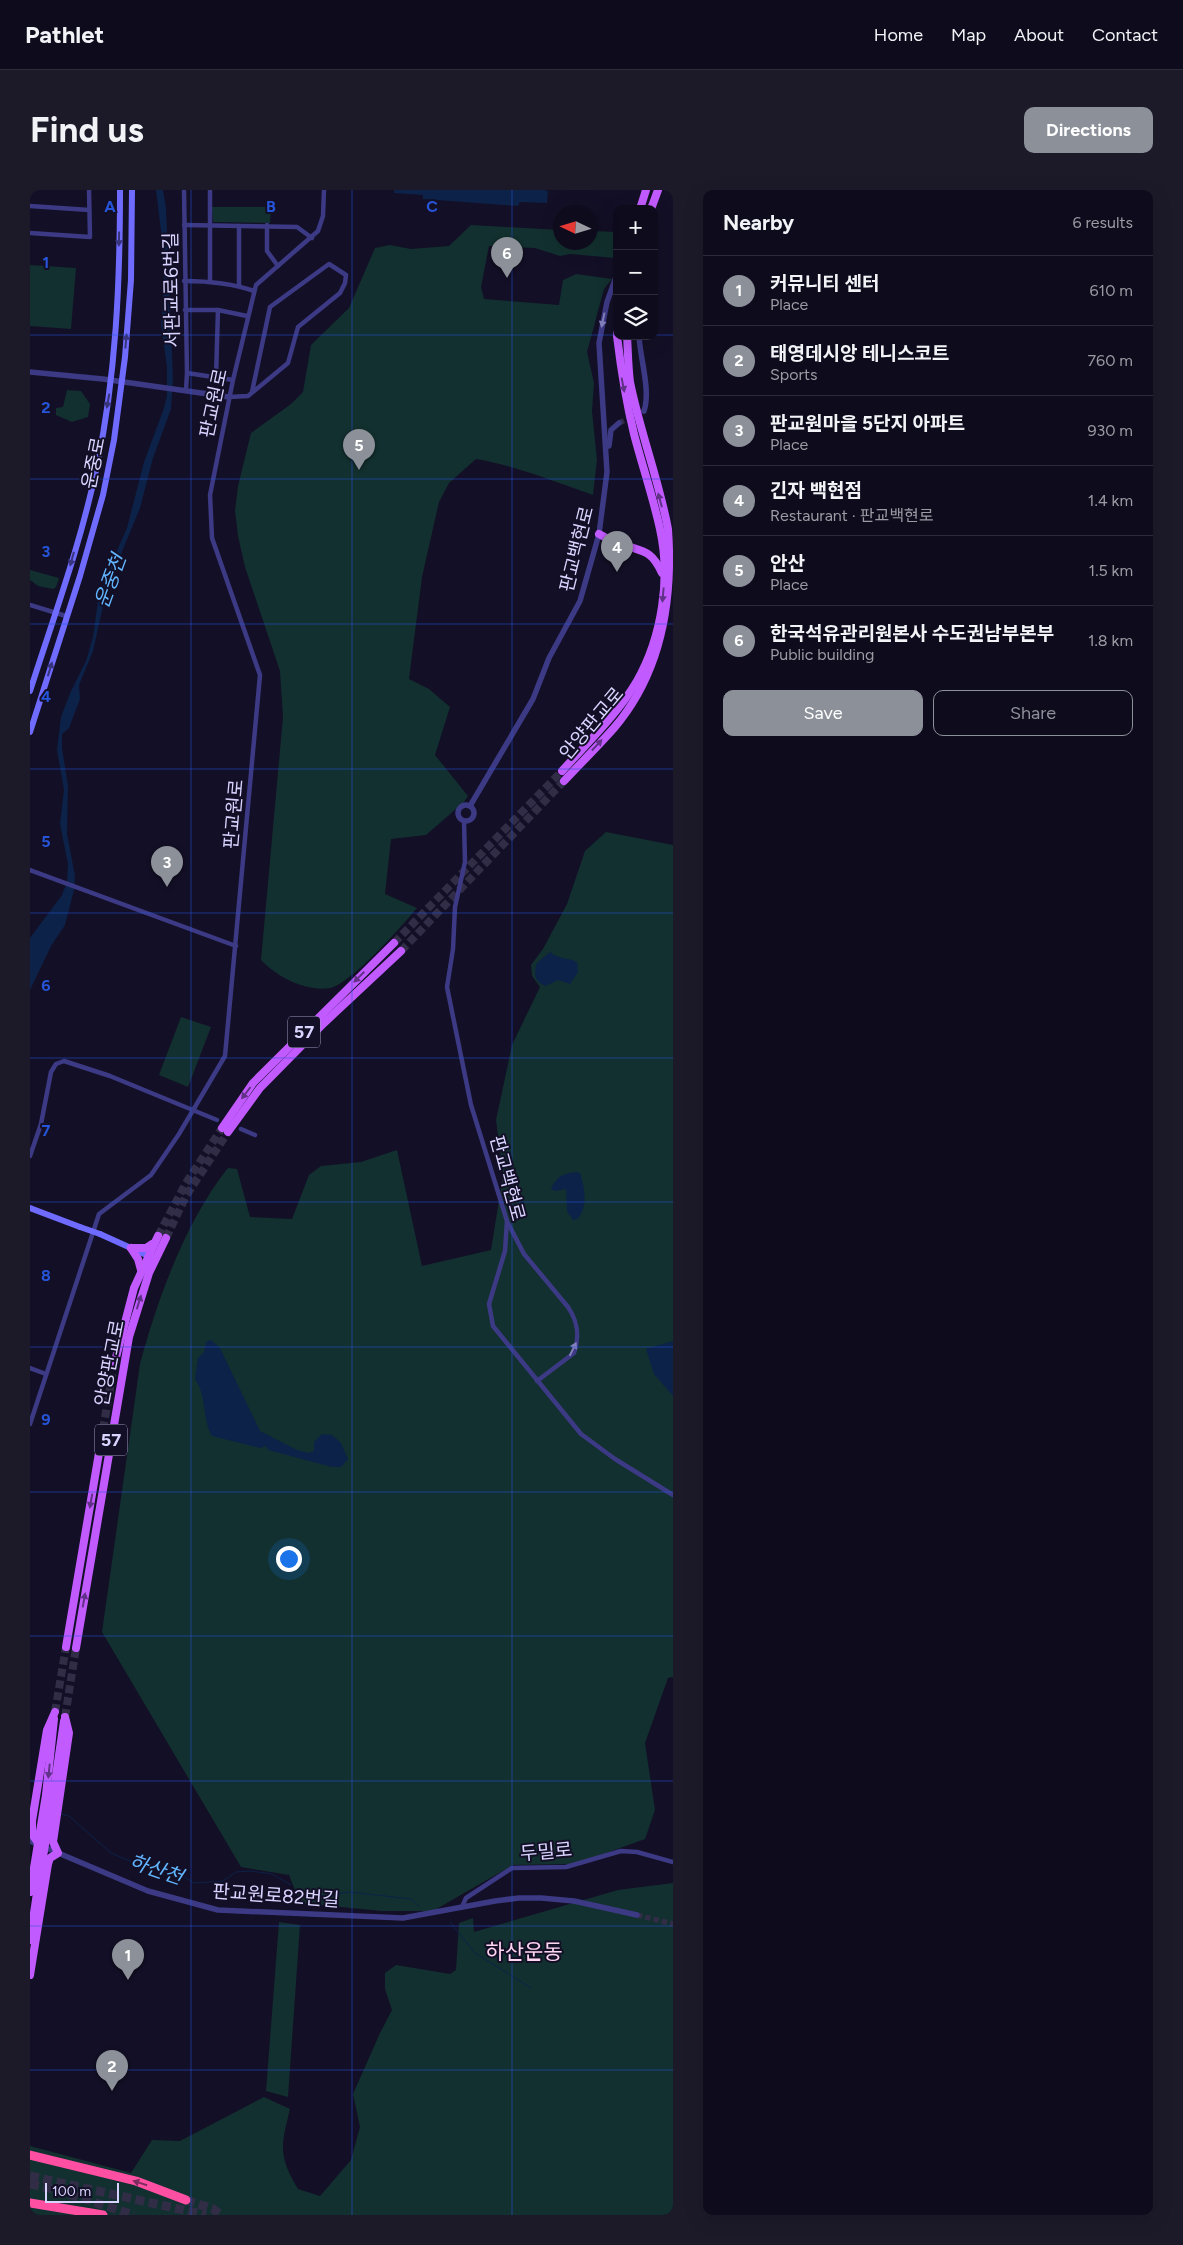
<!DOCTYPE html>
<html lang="en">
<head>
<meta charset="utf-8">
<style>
	body { margin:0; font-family:Figtree,"Noto Sans KR",sans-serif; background:#1c1929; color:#f1f3f6 }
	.controls { position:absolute; right:15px; top:15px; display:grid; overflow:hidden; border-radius:10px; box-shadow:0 5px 20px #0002 }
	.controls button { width:45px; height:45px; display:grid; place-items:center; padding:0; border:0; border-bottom:1px solid #2e2b3b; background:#0e0b1c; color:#f1f3f6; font:25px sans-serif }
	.compass { position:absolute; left:523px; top:15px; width:45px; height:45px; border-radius:50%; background:#0e0b1c; box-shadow:0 5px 20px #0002; rotate:274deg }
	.scale { position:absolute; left:15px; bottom:12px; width:74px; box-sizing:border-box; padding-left:5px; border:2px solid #d9d4ff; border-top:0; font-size:14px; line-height:18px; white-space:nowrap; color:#d9d4ff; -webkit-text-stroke:4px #130f26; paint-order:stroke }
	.you { position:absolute; left:258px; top:1368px; width:18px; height:18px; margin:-12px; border:4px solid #fff; border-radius:50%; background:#1a73e8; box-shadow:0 0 0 8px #1a73e833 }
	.badge { display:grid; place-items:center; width:32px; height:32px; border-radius:50%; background:#8c9099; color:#fff; font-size:16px; font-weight:700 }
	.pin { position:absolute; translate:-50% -41px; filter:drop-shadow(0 1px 2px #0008) }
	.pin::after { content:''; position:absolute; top:26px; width:18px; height:15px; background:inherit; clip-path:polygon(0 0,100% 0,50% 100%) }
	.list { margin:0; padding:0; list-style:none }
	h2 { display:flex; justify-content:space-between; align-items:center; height:65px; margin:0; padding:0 20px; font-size:21px }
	h2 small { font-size:16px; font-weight:400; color:#9b9ba3 }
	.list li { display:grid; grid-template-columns:32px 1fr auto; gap:15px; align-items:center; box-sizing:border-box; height:70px; padding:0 20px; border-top:1px solid #2e2b3b }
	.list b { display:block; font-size:19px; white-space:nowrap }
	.list p { margin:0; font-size:16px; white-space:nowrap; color:#9b9ba3 }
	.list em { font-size:16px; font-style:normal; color:#9b9ba3 }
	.actions { display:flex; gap:10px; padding:15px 20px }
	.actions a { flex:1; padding:11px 0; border:1px solid #8c9099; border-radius:10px; text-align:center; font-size:18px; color:#8c9099 }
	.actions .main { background:#8c9099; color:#fff }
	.icon { flex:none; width:28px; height:28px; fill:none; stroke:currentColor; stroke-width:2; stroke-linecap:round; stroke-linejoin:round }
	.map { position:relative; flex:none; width:643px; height:2025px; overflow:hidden; border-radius:10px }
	header { display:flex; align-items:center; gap:30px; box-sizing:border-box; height:70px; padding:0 25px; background:#0e0b1c; border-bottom:1px solid #2e2b3b }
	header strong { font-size:24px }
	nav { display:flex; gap:28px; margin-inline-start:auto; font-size:18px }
	.intro { display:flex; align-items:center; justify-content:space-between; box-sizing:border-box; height:120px; padding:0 30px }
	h1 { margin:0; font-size:35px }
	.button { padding:12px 22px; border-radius:10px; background:#8c9099; color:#fff; font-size:18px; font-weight:700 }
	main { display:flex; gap:30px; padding:0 30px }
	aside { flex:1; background:#0e0b1c; border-radius:10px; box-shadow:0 5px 20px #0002 }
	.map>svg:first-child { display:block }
</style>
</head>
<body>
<header>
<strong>Pathlet</strong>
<nav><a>Home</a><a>Map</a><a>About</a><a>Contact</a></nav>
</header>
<div class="intro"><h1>Find us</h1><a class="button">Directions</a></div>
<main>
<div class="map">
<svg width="643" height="2025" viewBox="0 0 643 2025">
	<rect width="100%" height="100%" fill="#130f26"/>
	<g fill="#12302f">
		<path d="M 182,17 L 241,17 L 240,33 L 183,32 Z"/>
		<path d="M 441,35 L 530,40 L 530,52 L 560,52 L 561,41 L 587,42 L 587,63 L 585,68 L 540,64 L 530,66 L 505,58 L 459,56 L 451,97 L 454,109 L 529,115 L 533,90 L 546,84 L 582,89 L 574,99 L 557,162 L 564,193 L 562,221 L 567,270 L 563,305 C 525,292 487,276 446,269 L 419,293 L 409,312 L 392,387 L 379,489 L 399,499 L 420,517 L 405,565 L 438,606 L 434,612 L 396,645 L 361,649 L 355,704 L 387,718 C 372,736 321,794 300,798 C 276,802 247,787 231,770 L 253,527 L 250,481 L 215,377 L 208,346 L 205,321 L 208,296 L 221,243 L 261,214 L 273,202 L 281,155 L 319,118 L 345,58 L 360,55 L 381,59 L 419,56 Z"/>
		<path d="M 0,75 L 46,78 L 41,139 L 0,136 Z"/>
		<path d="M 37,200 L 51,201 L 60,214 L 58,227 L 42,232 L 26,225 L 26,218 L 33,217 Z"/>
		<path d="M 0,380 L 29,388 L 26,397 L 23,399 L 8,396 L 0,390 Z"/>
		<path d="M 576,642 L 643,655 L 643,1487 L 638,1488 L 615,1553 L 625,1620 L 615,1649 L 546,1674 L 483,1675 L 403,1721 L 352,1721 L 270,1713 L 259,1685 L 211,1677 L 72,1442 L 110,1174 C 127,1110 156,1030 198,978 L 207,979 L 220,1027 L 262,1029 L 279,985 L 291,976 L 331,972 L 367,960 L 392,1076 L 461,1060 L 473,985 L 466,930 L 482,855 L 510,797 L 502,786 L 501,775 L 513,759 L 537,714 L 555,661 Z"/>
		<path d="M 151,827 L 181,837 L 158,897 L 129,885 Z"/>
		<path d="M 643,1693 L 643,2025 L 0,2025 L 0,1956 L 101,1983 L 122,1950 L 150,1951 L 234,1907 L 260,1919 C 251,1955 248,1966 268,1999 L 290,2006 L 321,1970 L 330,1937 L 323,1904 L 350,1843 L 362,1820 L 355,1799 L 355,1783 L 366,1775 L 420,1784 L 426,1780 L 429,1733 L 443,1728 L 444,1742 L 588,1700 Z"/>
		<path d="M 249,1732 L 270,1735 L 258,1907 L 236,1901 Z"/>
	</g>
	<g fill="#0c2248">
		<path d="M 126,0 L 133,0 L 136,18 L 143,189 L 141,219 L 123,268 L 110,318 L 77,398 L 63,461 L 49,495 L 50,509 L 39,538 L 32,544 L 32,558 L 38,596 L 37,644 L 45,686 L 44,700 L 35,735 L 21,756 L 0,800 L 0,748 L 32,705 L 37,692 L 38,674 L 30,634 L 34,600 L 27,560 L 31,527 L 41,501 L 56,471 L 63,447 L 68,411 L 82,372 L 97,338 L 114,272 L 133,221 L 137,206 L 137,177 L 131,135 L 134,96 L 132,49 Z"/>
		<path d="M 364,0 L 514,0 L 518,1 L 517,13 L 490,12 L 488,16 L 393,9 L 393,5 L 364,3 Z"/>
		<path d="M 520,762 C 529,770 538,767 547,772 L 548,782 L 540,794 L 528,790 L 516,796 C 505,793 503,783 507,773 Z"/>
		<path d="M 546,982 L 550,983 C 555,999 558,1015 548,1029 L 543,1030 L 537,1021 L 536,999 L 525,1001 L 521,999 C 526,987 533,983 546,982 Z"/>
		<path d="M 181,1150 L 190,1158 L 230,1241 L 267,1260 L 279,1263 L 284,1261 L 284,1252 L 292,1244 L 302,1245 L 311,1253 L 318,1269 L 311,1277 L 302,1277 L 238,1260 L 236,1256 L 230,1258 L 182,1246 C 172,1229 177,1206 165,1189 L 168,1168 L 174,1162 L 176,1152 Z"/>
		<path d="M 643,1151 L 643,1206 L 624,1184 L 616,1159 Z"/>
	</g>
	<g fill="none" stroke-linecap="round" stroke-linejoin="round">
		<g stroke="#0c2248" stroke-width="1">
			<path d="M 31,1624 L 39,1626 L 81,1663 L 107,1674 L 126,1676 L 145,1681 L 164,1693 L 193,1691 L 206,1682 L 221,1681 L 242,1684 L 261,1695"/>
			<path d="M 269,1700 L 285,1707 L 320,1702 L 381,1709 L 389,1716"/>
			<path d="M 420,1732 L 445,1763 L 501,1798"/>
		</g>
		<g stroke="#312d47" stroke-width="5.5" stroke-dasharray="5.5 3" stroke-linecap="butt">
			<path d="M 589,233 L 614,221"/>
			<path d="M 607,1725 L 643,1734"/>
		</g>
		<g stroke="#312d47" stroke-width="8" stroke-dasharray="8 4" stroke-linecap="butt">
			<path d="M 364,753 L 532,581"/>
			<path d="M 371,761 L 534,591"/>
			<path d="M 128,1046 L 156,993 L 192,938"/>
			<path d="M 136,1048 L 156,1006 L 198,942"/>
			<path d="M 69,1263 L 84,1175"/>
			<path d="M 25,1522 L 36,1457"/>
			<path d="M 35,1527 L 46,1458"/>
		</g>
		<g stroke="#312d47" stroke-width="9" stroke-dasharray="9 4.5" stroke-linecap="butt">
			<path d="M 0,1986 L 176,2025"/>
			<path d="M 0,1994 L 23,1999 L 104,2025"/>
			<path d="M 156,2010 L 183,2019 L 191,2025"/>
		</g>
		<g stroke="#3d3a85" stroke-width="4.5">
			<path d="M 154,0 L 157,183 L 156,200"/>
			<path d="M 0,16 L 59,20"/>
			<path d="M 154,35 L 267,37 L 282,48"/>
			<path d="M 237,35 L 237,61 L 248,76"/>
			<path d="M 0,43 L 60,47 L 59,0"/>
			<path d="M 154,91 C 178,91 201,93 224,101"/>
			<path d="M 180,91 L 180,0"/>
			<path d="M 209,96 L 209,36"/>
			<path d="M 155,120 L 188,120 L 217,126"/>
			<path d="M 157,183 L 203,190"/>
			<path d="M 186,187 L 188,120"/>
			<path d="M 199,207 L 218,206 L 258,173 L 268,137 L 310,103 L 315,93 L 316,85 L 299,74 L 240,117 L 222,202"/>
			<path d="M 0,415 L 36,426"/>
			<path d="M 434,631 L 435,672 L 425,717 L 423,759 L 417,797 L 441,915 L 477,1031 L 475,1061 L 459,1114 L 463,1136 L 551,1244 L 585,1269 L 643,1305"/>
			<path d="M 0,680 L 206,756"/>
			<path d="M 211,939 L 225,945"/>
			<path d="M 0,966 L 11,934 L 21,882 L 26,874 L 34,871 L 80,886 L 187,930"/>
			<path d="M 478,1033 L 494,1064 L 538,1117 C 548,1132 550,1146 544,1163 L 507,1191"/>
			<path d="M 0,1178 L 16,1184"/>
			<path d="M 0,1234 L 69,1024 L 121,985 L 149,944 L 195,866 L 230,485 L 182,348 L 180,305 L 203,190 L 226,95 L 288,41 L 293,26 L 294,0"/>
			<path d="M 432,1717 L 436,1708 L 482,1678 L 536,1677 L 591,1661 L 607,1662 L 643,1672"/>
		</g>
		<g stroke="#3d3a85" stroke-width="5.5">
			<path d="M 609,146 C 610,168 621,201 614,221"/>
			<path d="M 0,182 L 73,189 L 199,207"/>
			<path d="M 579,256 L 581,240 L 589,233"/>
			<circle cx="436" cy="623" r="8"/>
			<path d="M 440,616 L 503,509 L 519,468 L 550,411 L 569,344 L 577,282 L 569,153 L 577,112 L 587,84"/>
			<path d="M 0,1651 L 118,1701 L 188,1720 L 373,1728 L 465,1711 L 489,1708 L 511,1708 L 544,1711 L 607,1725"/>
		</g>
		<g stroke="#6f6bff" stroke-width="6">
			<path d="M 0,501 C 24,426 51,353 67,276 C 86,185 90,93 90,0"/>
			<path d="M 0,542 L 50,386 L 73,305 L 84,250 L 95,167 L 101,90 L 102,0"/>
			<path d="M 0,1018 L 50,1037"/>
			<path d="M 70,1044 L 123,1068"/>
		</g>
		<g stroke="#c25bff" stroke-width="8">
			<path d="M 610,19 L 616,0"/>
			<path d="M 621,19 L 628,0"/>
			<path d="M 587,123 L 587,143"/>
			<path d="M 569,344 C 576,348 583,352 591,354 C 613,362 621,359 632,383"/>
			<path d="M 532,581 C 558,552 587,525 607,491 C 632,447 641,388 630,339 C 623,307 612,275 604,244 C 596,211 591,179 587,146"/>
			<path d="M 534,591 C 551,573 568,556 584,538 C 631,483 643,410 638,339 C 629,290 610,242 600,192 C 598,177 598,161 597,146"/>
			<path d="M 192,938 L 223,893 L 364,753"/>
			<path d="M 198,942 L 230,898 L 294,833 L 371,761"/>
			<path d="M 101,1058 L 116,1058 L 122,1054"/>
			<path d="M 101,1058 L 108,1069 L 111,1080"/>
			<path d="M 84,1175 L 104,1098 L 128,1046"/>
			<path d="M 36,1457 L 69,1263"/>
			<path d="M 46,1458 L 99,1147 L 119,1083 L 136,1048"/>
			<path d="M 16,1605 L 24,1529"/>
			<path d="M 23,1606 L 34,1531"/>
			<path d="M 11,1657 L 2,1644 L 2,1631 L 17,1540 L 25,1522"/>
			<path d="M 0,1750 L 7,1703"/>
			<path d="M 0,1785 L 18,1674 L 20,1668 L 28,1663 L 23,1652 L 39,1543 L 35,1527"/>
		</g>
		<g stroke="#ff4fa3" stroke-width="9">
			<path d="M 0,1965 L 106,1991 L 156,2010"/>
			<path d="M 0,2013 L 73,2025"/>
		</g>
		<path stroke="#6f6bff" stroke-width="6" d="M 50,1037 L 70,1044"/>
		<g stroke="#c25bff" stroke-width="8">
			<path d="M 0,1702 L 16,1605"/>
			<path d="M 7,1703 L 23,1606"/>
		</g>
	</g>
	<defs><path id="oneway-solid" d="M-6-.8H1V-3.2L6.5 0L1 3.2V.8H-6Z" transform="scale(1.25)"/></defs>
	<g fill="#38347d">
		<use href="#oneway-solid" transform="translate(89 49) rotate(91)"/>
		<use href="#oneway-solid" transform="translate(96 151) rotate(-85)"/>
		<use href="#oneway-solid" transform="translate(78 211) rotate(100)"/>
		<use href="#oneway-solid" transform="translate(42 369) rotate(105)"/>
		<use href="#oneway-solid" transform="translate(20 479) rotate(-73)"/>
	</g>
	<g fill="#837fbc">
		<use href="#oneway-solid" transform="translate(573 130) rotate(102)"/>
		<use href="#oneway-solid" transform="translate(543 1159) rotate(-64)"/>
	</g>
	<g fill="#623188">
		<use href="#oneway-solid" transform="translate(593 195) rotate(79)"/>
		<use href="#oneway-solid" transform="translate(630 310) rotate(-105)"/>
		<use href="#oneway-solid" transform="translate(633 405) rotate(95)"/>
		<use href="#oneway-solid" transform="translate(567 555) rotate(-47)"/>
		<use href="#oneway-solid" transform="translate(329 787) rotate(135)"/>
		<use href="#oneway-solid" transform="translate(216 903) rotate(127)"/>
		<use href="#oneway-solid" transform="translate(109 1112) rotate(-73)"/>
		<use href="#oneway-solid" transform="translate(61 1311) rotate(100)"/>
		<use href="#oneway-solid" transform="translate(54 1410) rotate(-80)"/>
		<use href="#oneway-solid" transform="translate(19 1581) rotate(96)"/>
	</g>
	<use fill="#7d2c5e" href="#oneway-solid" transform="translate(110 1993) rotate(-162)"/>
	<path fill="none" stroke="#2655da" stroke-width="1" stroke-opacity="0.55" d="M 161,0 L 161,2025M 322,0 L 322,2025M 482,0 L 482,2025M 0,145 L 587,145M 624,145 L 643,145M 0,289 L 643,289M 0,434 L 643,434M 0,579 L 643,579M 0,723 L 643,723M 0,868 L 643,868M 0,1012 L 643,1012M 0,1157 L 643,1157M 0,1302 L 643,1302M 0,1446 L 643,1446M 0,1591 L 643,1591M 0,1736 L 643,1736M 0,1880 L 643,1880"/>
	<g text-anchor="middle" stroke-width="4" stroke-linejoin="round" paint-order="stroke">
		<g fill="#130f26" stroke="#9e99be" stroke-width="1">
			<rect x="258" y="826.5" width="32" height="31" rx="4"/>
			<rect x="65" y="1234.5" width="32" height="31" rx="4"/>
		</g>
		<g font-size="18" font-weight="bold" fill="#d9d4ff">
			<text x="274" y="848">57</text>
			<text x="81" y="1256">57</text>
		</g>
		<g font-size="19" fill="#d9d4ff" stroke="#130f26">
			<text transform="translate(141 100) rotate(-91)" y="7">서판교로6번길</text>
			<text transform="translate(183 213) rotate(-78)" y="7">판교원로</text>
			<text transform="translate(63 273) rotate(-79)" y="7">운중로</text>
			<text transform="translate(546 359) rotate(-76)" y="7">판교백현로</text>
			<text transform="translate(561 533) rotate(-50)" y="7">안양판교로</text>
			<text transform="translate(203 624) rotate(-85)" y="7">판교원로</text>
			<text transform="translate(478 988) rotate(75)" y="7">판교백현로</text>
			<text transform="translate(79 1173) rotate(-79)" y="7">안양판교로</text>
			<text transform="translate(516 1661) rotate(-5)" y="7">두밀로</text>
			<text transform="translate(246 1705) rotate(4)" y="7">판교원로82번길</text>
		</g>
		<g font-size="20" font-style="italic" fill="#62b6ff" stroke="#130f26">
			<text transform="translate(80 391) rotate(-70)" y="7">운중천</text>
			<text transform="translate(126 1679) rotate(19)" y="7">하산천</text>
		</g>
		<g font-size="21" fill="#ffd6f0" stroke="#130f26">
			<text x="494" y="1769">하산운동</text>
		</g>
	</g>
	<g font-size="16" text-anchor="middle" font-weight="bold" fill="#2655da" stroke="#130f26" stroke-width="4" stroke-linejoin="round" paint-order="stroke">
		<text x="80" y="22">A</text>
		<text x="241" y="22">B</text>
		<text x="402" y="22">C</text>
		<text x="16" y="78">1</text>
		<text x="16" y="223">2</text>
		<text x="16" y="367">3</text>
		<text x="16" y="512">4</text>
		<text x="16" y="657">5</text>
		<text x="16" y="801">6</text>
		<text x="16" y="946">7</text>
		<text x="16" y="1091">8</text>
		<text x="16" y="1235">9</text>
	</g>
</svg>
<div class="controls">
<button>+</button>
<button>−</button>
<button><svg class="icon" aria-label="layers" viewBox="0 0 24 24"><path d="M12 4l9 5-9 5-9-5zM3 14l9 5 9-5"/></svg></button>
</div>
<svg class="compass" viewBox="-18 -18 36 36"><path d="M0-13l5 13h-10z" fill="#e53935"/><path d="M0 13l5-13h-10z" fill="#9b9ba3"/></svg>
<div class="scale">100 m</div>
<div class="you"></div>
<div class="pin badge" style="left:98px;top:1790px">1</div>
<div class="pin badge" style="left:82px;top:1901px">2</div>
<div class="pin badge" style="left:137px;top:697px">3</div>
<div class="pin badge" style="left:587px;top:382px">4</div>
<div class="pin badge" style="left:329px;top:280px">5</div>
<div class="pin badge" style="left:477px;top:88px">6</div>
</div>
<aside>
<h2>Nearby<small>6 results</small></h2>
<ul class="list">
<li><span class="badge">1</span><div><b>커뮤니티 센터</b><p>Place</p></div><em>610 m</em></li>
<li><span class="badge">2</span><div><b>태영데시앙 테니스코트</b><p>Sports</p></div><em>760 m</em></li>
<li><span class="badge">3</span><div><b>판교원마을 5단지 아파트</b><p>Place</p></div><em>930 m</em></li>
<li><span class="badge">4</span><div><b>긴자 백현점</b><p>Restaurant · 판교백현로</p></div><em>1.4 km</em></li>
<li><span class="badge">5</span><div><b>안산</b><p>Place</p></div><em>1.5 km</em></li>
<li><span class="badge">6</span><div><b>한국석유관리원본사 수도권남부본부</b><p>Public building</p></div><em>1.8 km</em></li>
</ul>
<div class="actions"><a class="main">Save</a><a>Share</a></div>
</aside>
</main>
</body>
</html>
